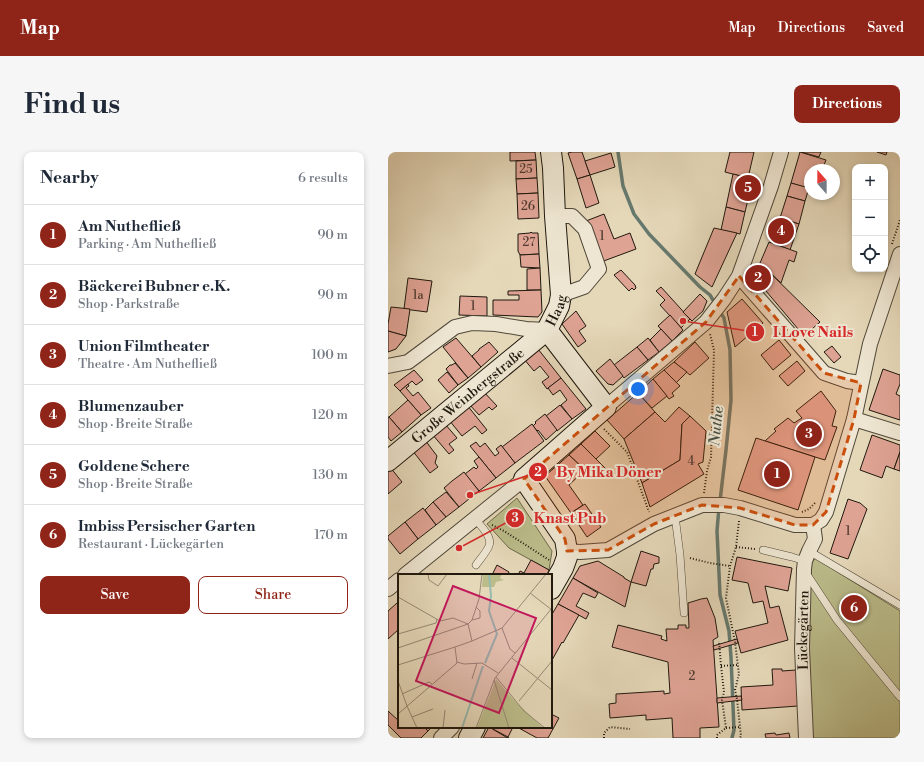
<!DOCTYPE html>
<html lang="en">
<head>
<meta charset="utf-8">
<style>
	body { margin:0; font-family:"Libre Bodoni",serif; background:#f6f6f7; color:#1f2937 }
	.controls { position:absolute; right:12px; top:12px; display:grid; overflow:hidden; border-radius:8px; box-shadow:0 2px 6px #0003 }
	.controls button { width:36px; height:36px; display:grid; place-items:center; padding:0; border:0; border-bottom:1px solid #e0e1e3; background:#fff; color:#1f2937; font:20px sans-serif }
	.compass { position:absolute; left:416px; top:12px; width:36px; height:36px; border-radius:50%; background:#fff; box-shadow:0 2px 6px #0003; rotate:339deg }
	.you { position:absolute; left:250px; top:237px; width:14px; height:14px; margin:-10px; border:3px solid #fff; border-radius:50%; background:#1a73e8; box-shadow:0 0 0 6px #1a73e833 }
	.badge { display:grid; place-items:center; width:26px; height:26px; border-radius:50%; background:#8f2418; color:#fff; font-size:13px; font-weight:700 }
	.pin { position:absolute; translate:-50% -50%; border:2px solid #fff; box-shadow:0 1px 4px #0006 }
	.list { margin:0; padding:0; list-style:none }
	h2 { display:flex; justify-content:space-between; align-items:center; height:52px; margin:0; padding:0 16px; font-size:17px }
	h2 small { font-size:13px; font-weight:400; color:#747a83 }
	.list li { display:grid; grid-template-columns:26px 1fr auto; gap:12px; align-items:center; box-sizing:border-box; height:60px; padding:0 16px; border-top:1px solid #e0e1e3 }
	.list b { display:block; font-size:15px; white-space:nowrap }
	.list p { margin:0; font-size:13px; white-space:nowrap; color:#747a83 }
	.list em { font-size:13px; font-style:normal; color:#747a83 }
	.actions { display:flex; gap:8px; padding:12px 16px }
	.actions a { flex:1; padding:9px 0; border:1px solid #8f2418; border-radius:8px; text-align:center; font-size:14px; color:#8f2418 }
	.actions .main { background:#8f2418; color:#fff }
	.icon { flex:none; width:22px; height:22px; fill:none; stroke:currentColor; stroke-width:2; stroke-linecap:round; stroke-linejoin:round }
	.map { position:relative; flex:none; width:512px; height:586px; overflow:hidden; border-radius:8px }
	header { display:flex; align-items:center; gap:24px; box-sizing:border-box; height:56px; padding:0 20px; background:#8f2418; color:#fff }
	header strong { font-size:19px }
	nav { display:flex; gap:22px; margin-inline-start:auto; font-size:14px }
	.intro { display:flex; align-items:center; justify-content:space-between; box-sizing:border-box; height:96px; padding:0 24px }
	h1 { margin:0; font-size:28px }
	.button { padding:10px 18px; border-radius:8px; background:#8f2418; color:#fff; font-size:14px; font-weight:700 }
	main { display:flex; gap:24px; padding:0 24px }
	aside { flex:1; background:#fff; border-radius:8px; box-shadow:0 2px 6px #0003 }
	.map>svg:first-child { display:block }
</style>
</head>
<body>
<header>
<strong>Map</strong>
<nav><a>Map</a><a>Directions</a><a>Saved</a></nav>
</header>
<div class="intro"><h1>Find us</h1><a class="button">Directions</a></div>
<main>
<aside>
<h2>Nearby<small>6 results</small></h2>
<ul class="list">
<li><span class="badge">1</span><div><b>Am Nuthefließ</b><p>Parking · Am Nuthefließ</p></div><em>90 m</em></li>
<li><span class="badge">2</span><div><b>Bäckerei Bubner e.K.</b><p>Shop · Parkstraße</p></div><em>90 m</em></li>
<li><span class="badge">3</span><div><b>Union Filmtheater</b><p>Theatre · Am Nuthefließ</p></div><em>100 m</em></li>
<li><span class="badge">4</span><div><b>Blumenzauber</b><p>Shop · Breite Straße</p></div><em>120 m</em></li>
<li><span class="badge">5</span><div><b>Goldene Schere</b><p>Shop · Breite Straße</p></div><em>130 m</em></li>
<li><span class="badge">6</span><div><b>Imbiss Persischer Garten</b><p>Restaurant · Lückegärten</p></div><em>170 m</em></li>
</ul>
<div class="actions"><a class="main">Save</a><a>Share</a></div>
</aside>
<div class="map">
<svg width="512" height="586" viewBox="0 0 512 586">
	<rect width="100%" height="100%" fill="#e5d8b9"/>
	<filter id="stains"><feTurbulence type="fractalNoise" baseFrequency=".005" numOctaves="4"/><feColorMatrix values="0 0 0 0 .2 0 0 0 0 .09 0 0 0 0 .02 0 0 0 .5 -.17"/></filter>
	<radialGradient id="worn" r=".72"><stop offset=".6" stop-color="#630" stop-opacity="0"/><stop offset="1" stop-color="#630" stop-opacity=".3"/></radialGradient>
	<g fill="#bbbc8a" stroke="#6d6a4c">
		<path d="M 129,346 L 164,399 L 161,418 L 121,396 L 99,372 Z"/>
		<path d="M 427,406 L 512,459 L 512,586 L 425,586 L 419,503 L 423,412 Z"/>
	</g>
	<g fill="none" stroke-linecap="round" stroke-linejoin="round">
		<g stroke="#66796e" stroke-width="3.5">
			<path d="M 230,0 L 235,34 L 246,62 L 261,82 L 312,135 L 322,143 L 328,153"/>
			<path d="M 331,158 L 336,166 L 342,198 L 343,248 L 338,298 L 332,349"/>
			<path d="M 331,355 L 329,379 L 332,443 L 341,479 L 343,505 L 346,578 L 344,586"/>
		</g>
	</g>
	<g fill="#dfa394" stroke="#1f180e">
		<path d="M 122,0 L 147,0 L 148,8 L 122,9 Z"/>
		<path d="M 184,0 L 194,0 L 202,23 L 189,27 L 180,1 Z"/>
		<path d="M 342,0 L 366,0 L 360,26 L 337,20 Z"/>
		<path d="M 412,0 L 438,8 L 434,18 L 422,18 L 422,37 L 403,31 Z"/>
		<path d="M 413,0 L 433,0 L 431,5 Z"/>
		<path d="M 489,0 L 499,0 L 498,3 Z"/>
		<path d="M 223,1 L 227,15 L 202,23 L 197,9 Z"/>
		<path d="M 148,8 L 149,26 L 128,27 L 128,9 Z"/>
		<path d="M 345,22 L 365,27 L 357,60 L 338,55 Z"/>
		<path d="M 202,23 L 211,51 L 198,56 L 189,27 Z"/>
		<path d="M 149,26 L 150,41 L 129,42 L 128,27 Z"/>
		<path d="M 403,31 L 421,36 L 417,49 L 399,44 Z"/>
		<path d="M 150,41 L 151,66 L 130,67 L 129,42 Z"/>
		<path d="M 399,44 L 417,49 L 411,72 L 392,66 Z"/>
		<path d="M 338,55 L 357,60 L 352,82 L 333,78 Z"/>
		<path d="M 216,62 L 226,87 L 242,81 L 248,97 L 213,110 L 198,69 Z"/>
		<path d="M 392,66 L 411,72 L 402,98 L 385,91 Z"/>
		<path d="M 326,76 L 349,81 L 324,135 L 307,122 Z"/>
		<path d="M 143,80 L 144,81 L 150,81 L 151,102 L 132,103 L 130,99 L 130,82 L 142,81 Z"/>
		<path d="M 381,90 L 409,100 L 406,110 L 401,108 L 393,131 L 372,111 Z"/>
		<path d="M 151,102 L 152,116 L 133,115 L 132,103 Z"/>
		<path d="M 372,111 L 432,170 L 416,184 L 367,126 Z"/>
		<path d="M 152,116 L 153,138 L 139,138 L 139,117 Z"/>
		<path d="M 233,118 L 247,133 L 248,136 L 246,138 L 244,136 L 241,139 L 226,123 Z"/>
		<path d="M 20,126 L 44,129 L 39,160 L 16,157 Z"/>
		<path d="M 273,135 L 302,167 L 293,176 L 272,153 L 277,148 L 268,139 Z"/>
		<path d="M 153,138 L 154,160 L 150,165 L 105,163 L 105,148 L 131,148 L 131,143 L 120,143 L 120,139 Z"/>
		<path d="M 312,142 L 319,149 L 315,159 L 304,169 L 295,160 Z"/>
		<path d="M 72,144 L 99,145 L 99,164 L 71,163 Z"/>
		<path d="M 354,147 L 375,171 L 347,195 L 339,160 Z"/>
		<path d="M 3,155 L 22,157 L 18,184 L 0,179 L 0,172 Z"/>
		<path d="M 188,159 L 198,174 L 191,179 L 198,189 L 190,195 L 174,172 Z"/>
		<path d="M 282,163 L 295,178 L 284,189 L 270,174 Z"/>
		<path d="M 273,177 L 284,189 L 271,200 L 262,188 Z"/>
		<path d="M 0,179 L 18,184 L 8,197 L 0,200 Z"/>
		<path d="M 68,186 L 93,215 L 80,226 L 55,195 Z"/>
		<path d="M 260,186 L 271,200 L 260,208 L 249,195 Z"/>
		<path d="M 391,188 L 403,203 L 385,218 L 373,203 Z"/>
		<path d="M 101,190 L 110,200 L 93,215 L 84,204 L 91,198 L 91,197 Z"/>
		<path d="M 307,190 L 321,206 L 302,223 L 286,210 Z"/>
		<path d="M 444,194 L 453,205 L 446,211 L 436,200 Z"/>
		<path d="M 249,195 L 260,208 L 236,226 L 226,213 Z"/>
		<path d="M 150,197 L 173,226 L 159,237 L 154,230 L 161,225 L 152,214 L 146,219 L 135,206 Z"/>
		<path d="M 222,207 L 235,224 L 225,233 L 220,232 L 208,219 Z"/>
		<path d="M 409,209 L 417,219 L 400,234 L 391,224 Z"/>
		<path d="M 286,210 L 299,220 L 288,231 L 276,218 Z"/>
		<path d="M 67,211 L 80,226 L 70,233 L 58,217 L 62,213 L 64,213 Z"/>
		<path d="M 495,217 L 512,223 L 512,232 L 508,242 L 512,244 L 512,268 L 481,258 Z"/>
		<path d="M 26,218 L 35,228 L 28,233 L 24,229 L 12,239 L 6,233 Z"/>
		<path d="M 276,218 L 292,234 L 284,241 L 286,244 L 281,247 L 265,227 Z"/>
		<path d="M 59,220 L 70,233 L 61,241 L 50,228 Z"/>
		<path d="M 173,226 L 198,257 L 184,267 L 173,253 L 179,248 L 172,238 L 165,243 L 160,236 Z"/>
		<path d="M 265,227 L 279,244 L 264,256 L 250,241 Z"/>
		<path d="M 20,232 L 21,234 L 18,236 L 25,244 L 30,240 L 43,256 L 33,263 L 12,239 Z"/>
		<path d="M 95,239 L 109,254 L 104,258 L 101,255 L 91,263 L 81,252 Z"/>
		<path d="M 433,239 L 448,259 L 444,274 L 449,275 L 437,308 L 427,305 L 377,289 L 388,279 L 386,277 L 400,266 L 406,271 L 414,266 L 408,259 Z"/>
		<path d="M 250,241 L 267,260 L 236,287 L 219,268 Z"/>
		<path d="M 20,248 L 33,263 L 14,280 L 1,265 Z"/>
		<path d="M 79,253 L 99,278 L 94,282 L 87,274 L 74,284 L 61,268 Z"/>
		<path d="M 172,253 L 184,267 L 169,279 L 158,264 Z"/>
		<path d="M 291,255 L 302,264 L 294,272 L 292,308 L 254,331 L 236,287 L 267,260 L 277,270 Z"/>
		<path d="M 157,262 L 169,278 L 158,288 L 150,278 L 149,279 L 145,274 L 148,271 L 147,270 Z"/>
		<path d="M 302,264 L 318,279 L 315,310 L 310,312 L 316,322 L 262,355 L 254,331 L 292,308 L 294,272 Z"/>
		<path d="M 0,265 L 1,265 L 14,280 L 3,289 L 0,285 Z"/>
		<path d="M 57,272 L 69,286 L 61,292 L 66,298 L 61,302 L 44,282 Z"/>
		<path d="M 144,272 L 156,289 L 127,311 L 114,295 Z"/>
		<path d="M 207,279 L 222,294 L 208,307 L 193,292 Z"/>
		<path d="M 484,283 L 512,293 L 512,300 L 506,317 L 498,314 L 494,326 L 472,318 Z"/>
		<path d="M 368,286 L 427,305 L 410,358 L 350,338 Z"/>
		<path d="M 37,288 L 49,304 L 47,311 L 50,315 L 42,321 L 24,298 Z"/>
		<path d="M 88,290 L 92,295 L 97,291 L 107,304 L 111,301 L 108,297 L 113,293 L 127,311 L 108,326 L 82,294 Z"/>
		<path d="M 193,292 L 218,317 L 211,324 L 201,313 L 197,318 L 181,303 Z"/>
		<path d="M 512,300 L 512,319 L 506,317 Z"/>
		<path d="M 181,303 L 197,318 L 181,333 L 195,353 L 183,361 L 157,324 Z"/>
		<path d="M 91,305 L 108,326 L 91,339 L 77,322 L 86,315 L 88,317 L 90,315 L 86,309 Z"/>
		<path d="M 2,315 L 14,330 L 0,342 L 0,317 Z"/>
		<path d="M 76,320 L 91,339 L 71,355 L 56,336 L 64,329 Z"/>
		<path d="M 58,340 L 71,355 L 58,365 L 45,350 Z"/>
		<path d="M 460,347 L 472,351 L 479,357 L 460,407 L 442,401 Z"/>
		<path d="M 45,350 L 58,365 L 48,373 L 37,358 Z"/>
		<path d="M 197,352 L 213,375 L 199,385 L 183,361 Z"/>
		<path d="M 35,356 L 48,373 L 30,387 L 17,370 Z"/>
		<path d="M 17,370 L 30,387 L 12,402 L 0,387 L 0,384 Z"/>
		<path d="M 253,399 L 271,405 L 271,411 L 266,412 L 265,417 L 263,417 L 258,434 L 243,430 Z"/>
		<path d="M 349,405 L 404,416 L 400,439 L 377,434 L 382,456 L 391,454 L 400,488 L 353,501 L 347,479 L 380,471 L 375,449 L 365,451 L 360,431 L 344,428 Z"/>
		<path d="M 143,408 L 161,418 L 159,423 L 130,423 L 132,419 L 136,421 Z"/>
		<path d="M 210,409 L 236,425 L 236,426 L 243,430 L 237,455 L 185,426 L 192,414 Z"/>
		<path d="M 109,413 L 121,420 L 120,423 L 104,423 Z"/>
		<path d="M 185,426 L 210,441 L 207,446 L 195,441 L 188,454 L 201,461 L 198,467 L 170,452 Z"/>
		<path d="M 463,444 L 478,456 L 470,467 L 455,456 Z"/>
		<path d="M 319,446 L 327,466 L 330,485 L 325,488 L 331,575 L 312,576 L 312,586 L 285,586 L 284,566 L 258,568 L 258,563 L 222,566 L 221,552 L 228,551 L 228,542 L 276,539 L 276,542 L 282,541 L 280,510 L 224,495 L 230,473 L 274,484 L 273,487 L 279,489 L 278,477 L 290,477 L 290,473 L 298,473 L 298,476 L 301,476 L 300,451 L 313,447 Z"/>
		<path d="M 9,451 L 11,453 L 11,477 L 0,487 L 0,459 Z"/>
		<path d="M 170,452 L 191,463 L 175,491 L 174,490 L 163,510 L 163,464 Z"/>
		<path d="M 349,487 L 350,491 L 326,498 L 325,494 Z"/>
		<path d="M 384,517 L 394,517 L 394,519 L 408,518 L 410,554 L 354,558 L 353,535 L 385,533 Z"/>
		<path d="M 353,544 L 354,548 L 329,551 L 329,546 Z"/>
		<path d="M 0,559 L 11,569 L 11,575 L 36,575 L 40,579 L 33,586 L 13,586 L 0,573 Z"/>
		<path d="M 163,562 L 171,566 L 160,586 L 149,586 L 129,575 L 163,575 Z"/>
		<path d="M 36,575 L 44,575 L 40,579 Z"/>
		<path d="M 101,575 L 125,575 L 120,585 Z"/>
		<path d="M 101,575 L 118,585 L 121,586 L 95,586 Z"/>
		<path d="M 387,581 L 388,583 L 401,581 L 402,586 L 378,586 L 377,582 Z"/>
	</g>
	<g fill="none" stroke-linecap="round" stroke-linejoin="round">
		<defs>
			<g id="lane">
				<path d="M 287,364 L 292,403 L 296,461"/>
				<path d="M 87,367 C 92,373 105,385 101,394 C 98,401 92,407 88,413"/>
				<path d="M 375,398 L 404,405 L 417,409"/>
				<path d="M 421,399 L 512,453"/>
				<path d="M 418,421 L 449,468 L 512,545"/>
			</g>
			<g id="street">
				<path d="M 167,64 L 184,64 L 197,77 L 211,117 L 196,135 L 173,143"/>
				<path d="M 351,124 L 436,221 L 459,229 L 473,231"/>
				<path d="M 0,214 L 20,210 L 67,175 L 84,171 L 108,172 L 138,177 L 159,178"/>
				<path d="M 218,255 L 318,170 L 336,147 L 351,124 L 383,34 L 393,0"/>
				<path d="M 466,267 L 512,281"/>
				<path d="M 179,399 L 192,400 L 220,398 L 266,372 L 314,353 L 336,353 L 352,356 L 407,373 L 425,373 L 433,368 L 438,360 L 466,267 L 482,192 L 512,102"/>
				<path d="M 17,423 L 136,327"/>
				<path d="M 0,437 L 11,428"/>
				<path d="M 53,586 L 64,575"/>
				<path id="s1" d="M 418,586 L 414,496 L 416,417 L 417,409 L 421,399 L 427,387 L 425,373"/>
			</g>
			<g id="secondary">
				<path d="M 159,178 L 218,255 L 136,327 L 177,387 L 179,399 L 179,405 L 175,416 L 163,437"/>
				<path id="s2" d="M 0,309 L 159,178 L 171,154 L 173,143 L 167,64 L 165,16 L 163,0"/>
				<path d="M 81,586 L 87,575"/>
			</g>
		</defs>
		<use href="#lane" stroke="#504839" stroke-width="8"/>
		<use href="#street" stroke="#504839" stroke-width="16"/>
		<use href="#secondary" stroke="#1f180e" stroke-width="22"/>
		<g stroke="#1f180e" stroke-width="2" stroke-dasharray="1 2" stroke-linecap="butt">
			<path d="M 504,92 L 512,68"/>
			<path d="M 216,277 L 239,300 L 261,360"/>
			<path d="M 316,341 L 319,319 L 323,305 L 326,198 L 322,182"/>
			<path d="M 414,360 L 421,357 L 427,351"/>
			<path d="M 351,369 L 348,395 L 342,414 L 338,446 L 347,490 L 351,522 L 347,538 L 349,547 L 353,584 L 352,586"/>
			<path d="M 104,373 L 116,379 L 161,408"/>
			<path d="M 348,395 L 367,397"/>
			<path d="M 302,406 L 322,411 L 342,414"/>
			<path d="M 333,514 L 349,513"/>
			<path d="M 338,576 L 352,575"/>
			<path d="M 216,586 L 216,581 L 222,575 L 242,577"/>
			<path d="M 329,586 L 329,583 L 338,576 L 334,548 L 336,540 L 333,514 L 331,489"/>
		</g>
		<use href="#lane" stroke="#eee6d2" stroke-width="7"/>
		<use href="#street" stroke="#eee6d2" stroke-width="14"/>
		<use href="#secondary" stroke="#eee6d2" stroke-width="20"/>
	</g>
	<path fill="#ca4f0c" fill-opacity="0.2" stroke="#ca4f0c" stroke-width="3" stroke-dasharray="8 5" stroke-linejoin="round" d="M 351,124 L 436,221 L 473,231 L 466,267 L 438,360 L 425,373 L 407,373 L 352,356 L 314,353 L 266,372 L 220,398 L 179,399 L 177,387 L 136,327 L 318,170 Z"/>
	<g text-anchor="middle" stroke-width="4" stroke-linejoin="round" paint-order="stroke">
		<g font-size="12" fill="#4f3b30">
			<text x="138" y="21">25</text>
			<text x="140" y="58">26</text>
			<text x="214" y="88">1</text>
			<text x="141" y="94">27</text>
			<text x="30" y="147">1a</text>
			<text x="85" y="158">1</text>
			<text x="303" y="313">4</text>
			<text x="460" y="383">1</text>
			<text x="304" y="528">2</text>
		</g>
		<g font-size="14" fill="#1f180e" stroke="#eee6d2">
			<text dy="5" stroke="none"><textPath href="#s2" startOffset="228">Haag</textPath></text>
			<text dy="5" stroke="none"><textPath href="#s2" startOffset="103">Große Weinbergstraße</textPath></text>
			<text dy="5" stroke="none"><textPath href="#s1" startOffset="108">Lückegärten</textPath></text>
		</g>
		<g font-size="15" font-style="italic" fill="#495146" stroke="#eee6d2">
			<text transform="translate(328 274) rotate(-84)" y="5">Nuthe</text>
		</g>
	</g>
	<g transform="translate(10 422)">
		<rect width="154" height="154" fill="#e5d8b9"/>
		<path d="M 85,0 L 104,0 L 102,4 L 106,6 L 98,8 L 96,13 L 84,13 ZM 98,105 L 114,124 L 145,154 L 79,154 Z" fill="#bbbc8a"/>
		<path fill="none" stroke="#96baae" stroke-width="2" d="M 87,89 L 99,60 L 91,37 L 93,22 L 91,0M 64,154 L 85,92"/>
		<path fill="none" stroke="#968b75" stroke-width="1" d="M 30,0 L 31,6 L 40,12 L 49,0M 132,19 L 154,36M 0,23 L 42,47 L 55,44 L 70,50M 74,46 L 82,44 L 82,37 L 78,33M 104,54 L 112,75 L 117,79M 0,60 L 38,49 L 39,45M 74,67 L 104,54 L 148,0M 0,74 L 70,50 L 74,46 L 81,25 L 84,0M 114,84 L 154,116M 59,88 L 66,90 L 84,89 L 100,99M 0,91 L 57,73M 98,103 L 126,137 L 147,154M 74,105 L 79,89M 96,106 L 111,154M 0,107 L 9,132M 4,120 L 31,108 L 34,110M 121,127 L 154,87M 9,132 L 19,154M 0,140 L 59,89 L 57,73 L 74,67 L 70,50M 14,143 L 35,135M 45,154 L 47,136M 78,154 L 97,104 L 154,34"/>
		<path fill="#c2185b" fill-opacity="0.15" stroke="#c2185b" stroke-width="2" d="M 55,12 L 138,44 L 101,139 L 18,107 Z"/>
		<rect width="154" height="154" fill="none" stroke="#1f180e" stroke-width="2"/>
	</g>
	<path fill="none" stroke="#d62828" stroke-width="1.5" d="M295 169L367 180M82 343L150 320M71 396L127 366"/>
	<g fill="#d62828" stroke="#eee6d2" stroke-width="1.5">
		<circle cx="295" cy="169" r="4"/>
		<circle cx="82" cy="343" r="4"/>
		<circle cx="71" cy="396" r="4"/>
		<circle cx="367" cy="180" r="10"/>
		<circle cx="150" cy="320" r="10"/>
		<circle cx="127" cy="366" r="10"/>
	</g>
	<g font-size="12" text-anchor="middle" font-weight="bold" fill="#fff">
		<text x="367" y="184">1</text>
		<text x="150" y="324">2</text>
		<text x="127" y="370">3</text>
	</g>
	<g font-size="15" text-anchor="middle" font-weight="bold" fill="#d62828" stroke="#eee6d2" stroke-width="4" stroke-linejoin="round" paint-order="stroke">
		<text x="425" y="185">I Love Nails</text>
		<text x="221" y="325">By Mika Döner</text>
		<text x="182" y="371">Knast Pub</text>
	</g>
	<rect width="100%" height="100%" filter="url(#stains)"/>
	<rect width="100%" height="100%" fill="url(#worn)"/>
</svg>
<div class="controls">
<button>+</button>
<button>−</button>
<button><svg class="icon" aria-label="locate" viewBox="0 0 24 24"><circle cx="12" cy="12" r="6"/><path d="M12 2v4M12 18v4M2 12h4M18 12h4"/></svg></button>
</div>
<svg class="compass" viewBox="-18 -18 36 36"><path d="M0-13l5 13h-10z" fill="#e53935"/><path d="M0 13l5-13h-10z" fill="#747a83"/></svg>
<div class="you"></div>
<div class="pin badge" style="left:389px;top:322px">1</div>
<div class="pin badge" style="left:370px;top:126px">2</div>
<div class="pin badge" style="left:421px;top:282px">3</div>
<div class="pin badge" style="left:393px;top:79px">4</div>
<div class="pin badge" style="left:360px;top:36px">5</div>
<div class="pin badge" style="left:466px;top:456px">6</div>
</div>
</main>
</body>
</html>
